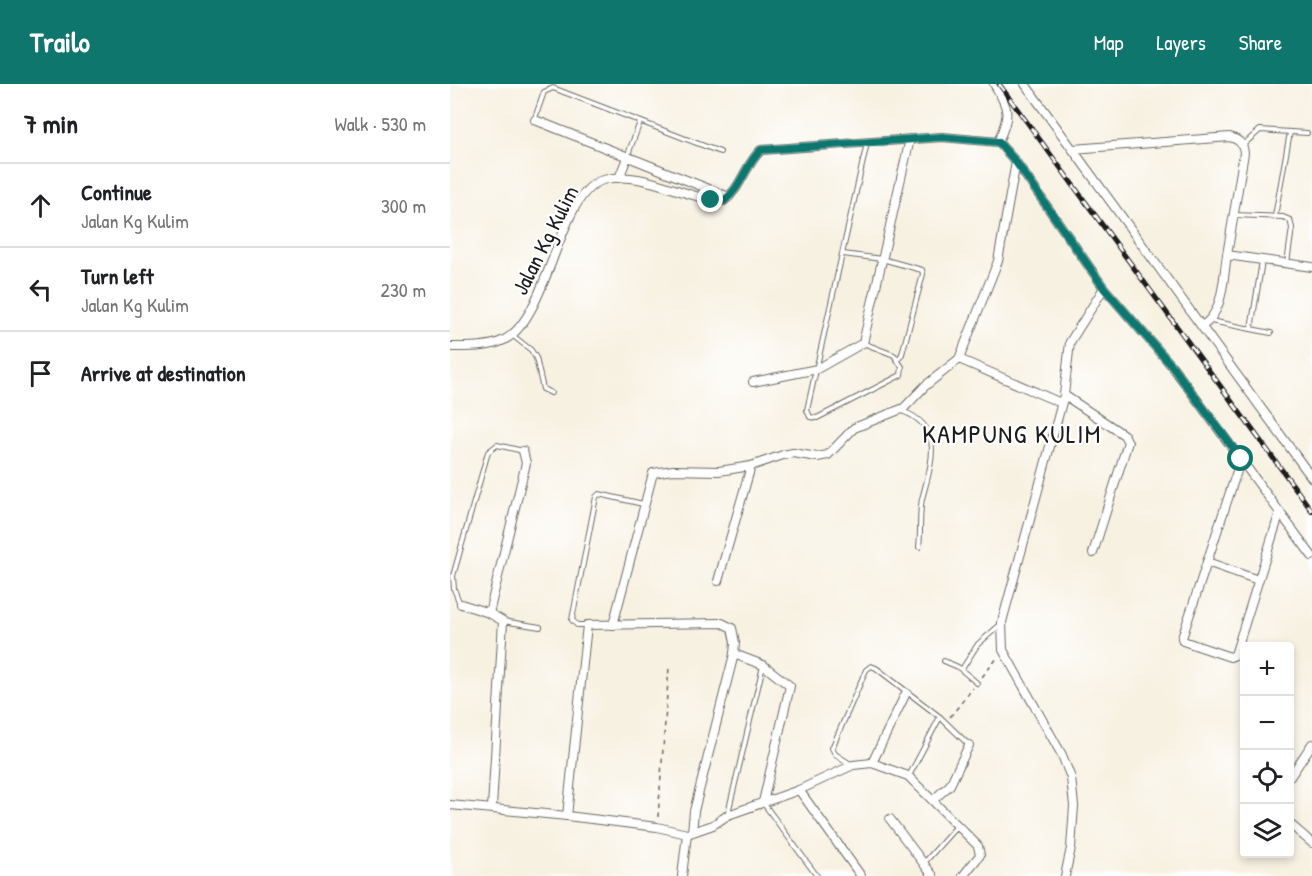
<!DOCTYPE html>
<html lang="en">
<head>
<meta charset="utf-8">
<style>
	body { margin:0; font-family:"Patrick Hand",sans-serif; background:#f2f2f2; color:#202124 }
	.controls { position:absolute; right:18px; bottom:18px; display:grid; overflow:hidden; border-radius:6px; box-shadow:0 3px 9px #0003 }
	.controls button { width:54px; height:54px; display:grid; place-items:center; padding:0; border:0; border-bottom:2px solid #e0e0e0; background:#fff; color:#202124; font:30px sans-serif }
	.stop { position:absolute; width:18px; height:18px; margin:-14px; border:4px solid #0f766e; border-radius:50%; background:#fff }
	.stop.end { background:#0f766e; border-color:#fff; box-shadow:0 2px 6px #0008 }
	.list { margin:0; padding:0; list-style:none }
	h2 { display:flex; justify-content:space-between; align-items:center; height:78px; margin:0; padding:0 24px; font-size:26px }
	h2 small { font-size:20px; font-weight:400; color:#757577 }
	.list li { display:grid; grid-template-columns:39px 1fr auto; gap:18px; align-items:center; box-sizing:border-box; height:84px; padding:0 24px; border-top:2px solid #e0e0e0 }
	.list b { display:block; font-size:22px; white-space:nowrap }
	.list p { margin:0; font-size:20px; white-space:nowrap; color:#757577 }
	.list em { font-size:20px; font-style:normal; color:#757577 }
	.icon { flex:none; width:33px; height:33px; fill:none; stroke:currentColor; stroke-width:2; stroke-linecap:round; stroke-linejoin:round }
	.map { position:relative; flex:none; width:862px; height:792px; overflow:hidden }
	header { display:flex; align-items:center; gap:36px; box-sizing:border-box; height:84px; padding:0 30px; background:#0f766e; color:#fff }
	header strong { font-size:28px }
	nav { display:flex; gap:33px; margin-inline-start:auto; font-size:21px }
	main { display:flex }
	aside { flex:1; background:#fff }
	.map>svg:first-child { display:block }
</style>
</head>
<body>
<header>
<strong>Trailo</strong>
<nav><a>Map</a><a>Layers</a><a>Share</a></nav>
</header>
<main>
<aside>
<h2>7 min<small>Walk · 530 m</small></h2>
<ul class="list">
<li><svg class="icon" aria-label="ahead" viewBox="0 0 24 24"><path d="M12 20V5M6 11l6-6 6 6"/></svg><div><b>Continue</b><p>Jalan Kg Kulim</p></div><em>300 m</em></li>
<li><svg class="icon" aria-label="left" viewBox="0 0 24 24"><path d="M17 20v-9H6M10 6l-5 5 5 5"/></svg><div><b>Turn left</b><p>Jalan Kg Kulim</p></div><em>230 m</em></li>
<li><svg class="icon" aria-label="arrive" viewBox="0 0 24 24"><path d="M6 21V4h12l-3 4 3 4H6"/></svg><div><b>Arrive at destination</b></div></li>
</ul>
</aside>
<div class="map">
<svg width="862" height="792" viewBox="0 0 862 792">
	<rect width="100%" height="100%" fill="#fff"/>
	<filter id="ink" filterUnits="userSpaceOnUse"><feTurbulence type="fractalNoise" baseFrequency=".0167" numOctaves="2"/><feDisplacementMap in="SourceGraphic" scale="12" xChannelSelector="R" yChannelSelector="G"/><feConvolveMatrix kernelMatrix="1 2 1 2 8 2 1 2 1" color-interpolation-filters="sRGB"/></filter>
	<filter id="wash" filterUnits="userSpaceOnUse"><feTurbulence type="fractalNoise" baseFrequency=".008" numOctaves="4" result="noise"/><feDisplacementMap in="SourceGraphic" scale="24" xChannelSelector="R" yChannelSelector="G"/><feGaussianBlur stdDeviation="1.35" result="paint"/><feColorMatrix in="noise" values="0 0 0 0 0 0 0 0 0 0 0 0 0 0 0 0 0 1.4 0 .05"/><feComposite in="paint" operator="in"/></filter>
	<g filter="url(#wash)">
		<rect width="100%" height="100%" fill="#f7f1e1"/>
	</g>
	<g filter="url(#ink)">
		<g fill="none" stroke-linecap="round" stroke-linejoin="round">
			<defs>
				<g id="service">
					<path d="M 85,34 L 94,8 L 103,4 L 270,68"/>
					<path d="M 793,61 L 810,46 L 857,49"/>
					<path d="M 177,73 L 190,38"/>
					<path d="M 784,131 L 833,133 L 840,136 L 842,144 L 837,179"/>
					<path d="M 825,132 L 840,48"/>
					<path d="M 393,170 L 432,175 L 472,186 L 473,190 L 452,270 L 448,276"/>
					<path d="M 761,237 L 821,249"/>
					<path d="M 801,245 L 812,177"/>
					<path d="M 62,251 L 81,266 L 86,274 L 93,305 L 101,309"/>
					<path d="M 413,259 L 444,271 L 452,283 L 451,291 L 367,334 L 360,333 L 357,326 L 417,59"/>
					<path d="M 452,327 C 496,343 481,380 472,415 C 469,430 471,448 469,463"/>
					<path d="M 10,520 L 4,505 L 3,492 L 38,368 L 47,361 L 73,367"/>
					<path d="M 53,537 L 90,543"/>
					<path d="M 137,541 L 127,541 L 122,536 L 146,413 L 149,410 L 193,420"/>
					<path d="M 494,577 L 508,583 L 527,599"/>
					<path d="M 512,585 L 528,560 L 550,541"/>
					<path d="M 402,681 L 385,670 L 382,664 L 416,586 L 421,582 L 426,584 L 490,633 L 519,661"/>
					<path d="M 459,692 L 490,633"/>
					<path d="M 314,720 L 367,792"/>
					<path d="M 278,729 L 313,582"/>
					<path d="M 474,779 L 507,742"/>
				</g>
				<g id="minor">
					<path d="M 544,0 C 560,26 560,30 548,58"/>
					<path d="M 575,0 L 862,394"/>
					<path d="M 85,36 L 279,113"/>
					<path d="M 623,65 L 780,53 C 789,56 793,59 794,69 L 777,171"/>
					<path d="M 169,94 L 177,74"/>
					<path d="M 752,242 C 774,229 773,194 777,171 L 862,183"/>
					<path d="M 0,263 C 18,263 38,264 54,256 C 99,234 109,107 153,96 C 194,85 234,115 274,117 C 292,103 295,81 311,66 L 492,53 L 548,58 L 566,78 L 654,204 L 722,282 L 862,472"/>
					<path d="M 509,275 L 611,319"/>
					<path d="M 303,298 L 367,285 L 413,259 L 460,55"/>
					<path d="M 614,311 L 674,351 L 678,358 L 643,469"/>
					<path d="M 791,375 L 732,554 L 733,557 L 780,573 L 785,571 L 830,428"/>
					<path d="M 757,478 L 808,496"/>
					<path d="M 268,497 L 301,382"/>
					<path d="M 11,520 L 39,529 L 53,537 L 42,724"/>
					<path d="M 39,529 L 76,379 L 73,367"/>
					<path d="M 163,541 L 203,389 L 223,386 L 269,387 L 301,382 L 333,371 L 343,369 L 367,373 L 378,371 L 404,344 L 454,324 L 475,302 L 509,275 L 548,177 L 566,78"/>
					<path d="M 422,679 L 456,609"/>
					<path d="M 840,693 L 862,660"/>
					<path d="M 349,706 L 411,792"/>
					<path d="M 483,716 L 500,701 L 519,661"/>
					<path d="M 0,721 L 117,732 L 207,743 L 237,750 L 263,741 L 278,731 L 349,706 L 403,681 L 422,679 L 458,692 L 528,762 L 530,771 L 513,792"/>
					<path d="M 117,732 L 137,541 L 272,539 L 282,544 L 285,559 L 284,570"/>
					<path d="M 440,735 L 483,792"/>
					<path d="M 840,740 L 862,759"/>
					<path d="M 242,748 L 244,727 L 284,570 L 313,581 L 340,602 L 313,718"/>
					<path d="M 232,792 L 237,750"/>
					<path d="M 615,792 L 621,764 L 624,722 L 621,694 L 612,671 L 553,566 L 552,538 L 614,311 L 620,258 L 654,204"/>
				</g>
			</defs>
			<use href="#service" stroke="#696761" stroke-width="6"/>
			<use href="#minor" stroke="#696761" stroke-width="10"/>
			<g stroke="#696761" stroke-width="1.5" stroke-dasharray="4.5 4.5" stroke-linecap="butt">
				<path d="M 532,593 L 548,573"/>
				<path d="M 500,633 L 523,604"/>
				<path d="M 208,733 L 219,583"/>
			</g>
			<use href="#service" stroke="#fff" stroke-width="4"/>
			<use href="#minor" stroke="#fff" stroke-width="8"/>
			<defs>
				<path id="rail" d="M 549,0 L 862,427"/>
			</defs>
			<use href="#rail" stroke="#1c1c1c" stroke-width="5"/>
			<use href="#rail" stroke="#fff" stroke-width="3" stroke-dasharray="9" stroke-linecap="butt"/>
		</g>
	</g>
	<g fill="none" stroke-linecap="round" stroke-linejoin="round" filter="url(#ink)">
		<path stroke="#0f766e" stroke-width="8" d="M 261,116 L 274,117 C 292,103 295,81 311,66 L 492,53 L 548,58 L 566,78 L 654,204 L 722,282 L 791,375"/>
	</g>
	<g text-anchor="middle" stroke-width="4.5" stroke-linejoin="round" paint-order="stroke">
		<g font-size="22" fill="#1c1c1c" stroke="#fff">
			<text transform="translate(95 156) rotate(-63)" y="8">Jalan Kg Kulim</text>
		</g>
		<g font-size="26" letter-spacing="1.5" fill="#1c1c1c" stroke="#fff">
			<text x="562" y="359">KAMPUNG KULIM</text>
		</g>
	</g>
</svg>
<div class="controls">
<button>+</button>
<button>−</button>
<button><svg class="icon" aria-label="locate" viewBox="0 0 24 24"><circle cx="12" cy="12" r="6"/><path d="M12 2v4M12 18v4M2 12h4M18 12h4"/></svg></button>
<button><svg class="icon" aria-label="layers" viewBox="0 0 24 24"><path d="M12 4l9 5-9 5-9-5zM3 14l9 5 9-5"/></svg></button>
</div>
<div class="stop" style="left:791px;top:375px"></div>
<div class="stop end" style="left:261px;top:116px"></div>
</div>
</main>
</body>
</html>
